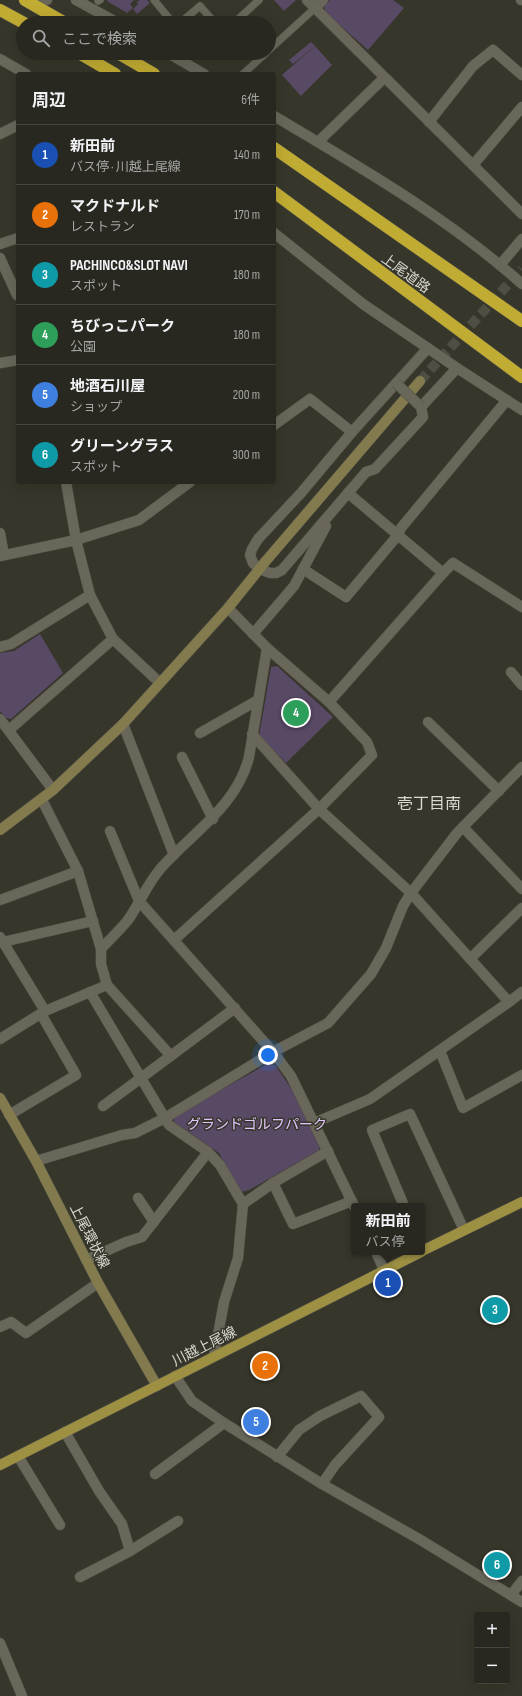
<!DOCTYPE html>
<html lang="ja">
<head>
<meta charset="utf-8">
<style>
	body { margin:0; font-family:"Sofia Sans Condensed","Noto Sans JP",sans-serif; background:#313029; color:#f1f3f6 }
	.controls { position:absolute; right:12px; bottom:12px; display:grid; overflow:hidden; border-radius:4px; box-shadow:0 4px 16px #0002 }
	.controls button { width:36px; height:36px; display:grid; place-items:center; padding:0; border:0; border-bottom:1px solid #45443e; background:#292820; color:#f1f3f6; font:20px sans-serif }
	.you { position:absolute; left:268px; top:1055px; width:14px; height:14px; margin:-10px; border:3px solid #fff; border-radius:50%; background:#1a73e8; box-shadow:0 0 0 6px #1a73e833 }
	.badge { display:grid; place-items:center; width:26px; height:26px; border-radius:50%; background:#d29dfd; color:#fff; font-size:13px; font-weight:700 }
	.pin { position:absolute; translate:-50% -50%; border:2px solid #fff; box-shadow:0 1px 4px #0006 }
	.popup { position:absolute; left:351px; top:1203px; width:74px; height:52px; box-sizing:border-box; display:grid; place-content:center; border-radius:4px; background:#292820; filter:drop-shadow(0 1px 3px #0005); font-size:13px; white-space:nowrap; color:#a5a6a5 }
	.popup b { font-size:15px; color:#f1f3f6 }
	.popup::after { content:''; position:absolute; left:50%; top:100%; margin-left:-8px; border:8px solid transparent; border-top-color:#292820 }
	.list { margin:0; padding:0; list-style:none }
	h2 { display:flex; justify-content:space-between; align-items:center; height:52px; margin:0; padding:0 16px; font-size:17px }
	h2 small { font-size:13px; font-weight:400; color:#a5a6a5 }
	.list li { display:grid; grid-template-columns:26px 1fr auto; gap:12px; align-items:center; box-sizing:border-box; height:60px; padding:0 16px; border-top:1px solid #45443e }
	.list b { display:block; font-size:15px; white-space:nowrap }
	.list p { margin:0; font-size:13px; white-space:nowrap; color:#a5a6a5 }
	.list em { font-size:13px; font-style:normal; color:#a5a6a5 }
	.icon { flex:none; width:22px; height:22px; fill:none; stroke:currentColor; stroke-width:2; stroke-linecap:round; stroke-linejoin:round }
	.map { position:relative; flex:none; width:522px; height:1696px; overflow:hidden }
	.search { position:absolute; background:#292820; box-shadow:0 4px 16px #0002; left:16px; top:16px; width:260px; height:44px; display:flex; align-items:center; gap:10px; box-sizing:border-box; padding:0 14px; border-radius:22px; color:#a5a6a5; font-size:15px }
	.panel { position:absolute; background:#292820; box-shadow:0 4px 16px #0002; left:16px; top:72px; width:260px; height:412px; border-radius:4px }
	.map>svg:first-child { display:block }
</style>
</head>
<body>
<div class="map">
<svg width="522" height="1696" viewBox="0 0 522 1696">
	<rect width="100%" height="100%" fill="#37362a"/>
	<g fill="#584965">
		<path d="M 108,0 L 134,0 L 130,4 L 133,8 L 127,13 L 107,1 Z"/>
		<path d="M 140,0 L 147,0 L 150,3 L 137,14 L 133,9 L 138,4 L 137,2 Z"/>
		<path d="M 274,0 L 296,0 L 284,11 Z"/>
		<path d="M 330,0 L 393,0 L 404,8 L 368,50 L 325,12 L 324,6 Z"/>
		<path d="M 311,42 L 315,46 L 293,64 L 289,60 Z"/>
		<path d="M 315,46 L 332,65 L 301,96 L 282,75 Z"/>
		<path d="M 40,634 L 63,673 L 11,719 L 6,718 L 0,711 L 0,653 L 14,651 Z"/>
		<path d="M 277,666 L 333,717 L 286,763 L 259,736 L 271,667 Z"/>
		<path d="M 269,1063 L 275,1065 L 299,1100 L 320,1144 L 319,1150 L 249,1190 L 241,1192 L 219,1153 L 174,1122 L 174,1116 Z"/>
	</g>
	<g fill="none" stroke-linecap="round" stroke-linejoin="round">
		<path stroke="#4f4e43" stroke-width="10" stroke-dasharray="10 5" stroke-linecap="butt" d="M 420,381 L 522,269"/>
		<defs>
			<g id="lane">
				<path d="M 154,0 L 173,23"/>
				<path d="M 98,1 L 100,0"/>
				<path d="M 180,23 L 200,6 L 215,23"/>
				<path d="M 234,23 L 259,0"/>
				<path d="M 269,50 L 315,8"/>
				<path d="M 243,74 L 266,53"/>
			</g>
			<g id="street">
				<path d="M 76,0 L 118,23"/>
				<path d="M 307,0 L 522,214"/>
				<path d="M 521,0 L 522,0"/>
				<path d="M 35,5 L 47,0"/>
				<path d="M 315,8 L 323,0"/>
				<path d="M 168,53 L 204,74"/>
				<path d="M 0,59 L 26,74"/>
				<path d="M 274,116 C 360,167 447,217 522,284"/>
				<path d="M 429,122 L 473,66 L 493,50 L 522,75"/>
				<path d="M 0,134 L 18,125"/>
				<path d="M 318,142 L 384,78"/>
				<path d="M 473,165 L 522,107"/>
				<path d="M 274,233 L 363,304 L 457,368 L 522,410"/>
				<path d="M 0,244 L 18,238"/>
				<path d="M 0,258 L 17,295"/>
				<path d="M 500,265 L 522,239"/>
				<path d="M 428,348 L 352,432 L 301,493 L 258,539 L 252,549 L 250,555 L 253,563 L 260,569 L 270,573 L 276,573 L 282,570 L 366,472 L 375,469 L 423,417 L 421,407 L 457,368"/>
				<path d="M 0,363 L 18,360"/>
				<path d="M 274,425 L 310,399 L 352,432"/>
				<path d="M 66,482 L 76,540 L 90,595 L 113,639 L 159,682"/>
				<path d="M 0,533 L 4,555"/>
				<path d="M 0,556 L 76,540 L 139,520 L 190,482"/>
				<path d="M 303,569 L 346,597 L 398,535 L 401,528 L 507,400"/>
				<path d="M 443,573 L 453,563 L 522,607"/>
				<path d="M 253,634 L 294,586 L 326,526"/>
				<path d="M 0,647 L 11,644 L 90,595"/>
				<path d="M 511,672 L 522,685"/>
				<path d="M 329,702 L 443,573 L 348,493"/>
				<path d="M 0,719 L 53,790"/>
				<path d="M 428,722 L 499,791"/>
				<path d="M 123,724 L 174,855"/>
				<path d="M 9,730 L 113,639"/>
				<path d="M 200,733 L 258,700"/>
				<path d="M 252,734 L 319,809 L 411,893 L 509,1002 L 522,992"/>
				<path d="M 182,757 L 213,819"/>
				<path d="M 42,800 L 78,871 L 101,949"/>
				<path d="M 463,827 L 522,889"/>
				<path d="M 110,831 L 139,901 L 273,1052 L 291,1076 L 354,1206"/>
				<path d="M 0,900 L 78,871"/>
				<path d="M 0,937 L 45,1011"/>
				<path d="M 174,940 L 319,809 L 372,755 L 367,742 L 329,702 L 267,648 L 228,608"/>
				<path d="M 3,942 L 93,921"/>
				<path d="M 470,959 L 522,908"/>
				<path d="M 90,992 L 141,1078 L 103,1106"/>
				<path d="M 235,1008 L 141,1078 L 169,1125 L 208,1152 L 220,1165 L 243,1204 L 273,1183 L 328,1151"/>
				<path d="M 0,1039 L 45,1011 L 107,985"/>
				<path d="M 440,1051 L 463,1108 L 522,1075"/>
				<path d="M 171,1056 L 107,985 L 101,964 L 101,949 C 110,939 120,930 128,920 C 140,903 147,884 161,868 C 192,833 237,806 249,757 L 267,648"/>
				<path d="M 9,1115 L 76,1075 L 41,1014"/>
				<path d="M 314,1123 L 370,1099 L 509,1002"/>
				<path d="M 36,1161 L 122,1135 L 135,1133 L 165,1118 L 273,1052 L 328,1023 L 371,974 L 386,948 L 403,906 L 411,893 L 457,833 L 522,767"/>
				<path d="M 273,1183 L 293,1224 L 352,1201"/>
				<path d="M 138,1198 L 154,1222"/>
				<path d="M 404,1206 L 372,1130 L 410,1114 L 464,1230"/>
				<path d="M 376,1252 L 384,1270"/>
				<path d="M 86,1260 L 126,1242 L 142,1237 L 208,1152"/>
				<path d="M 0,1327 L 11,1322 L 26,1333 L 98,1283"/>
				<path d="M 214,1356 L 224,1302 L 238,1258 L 243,1204"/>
				<path d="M 175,1376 L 192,1401 L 224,1423 L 322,1484 L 419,1539 L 522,1602"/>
				<path d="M 65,1432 L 99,1491 L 122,1524 L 130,1551"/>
				<path d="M 18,1456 L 60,1525"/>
				<path d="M 277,1457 L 299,1430 L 320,1416 L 361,1396 L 379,1417 L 335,1465 L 322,1484"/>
				<path d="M 155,1474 L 224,1423"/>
				<path d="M 80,1577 L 130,1551 L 178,1521"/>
				<path d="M 511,1595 L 522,1581"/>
				<path d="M 0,1643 L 22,1696"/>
			</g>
			<g id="secondary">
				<path d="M 0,830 L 53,790 L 123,724 L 228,608 L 265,562 L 420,381"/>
				<path d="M 0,1098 L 36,1161 L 98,1283 L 157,1386"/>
			</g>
			<g id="primary">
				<path d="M 422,1251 L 522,1202"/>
				<path d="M 0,1465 L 421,1252"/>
			</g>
			<g id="highway">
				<path d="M 25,0 L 65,23"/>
				<path d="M 0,10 L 24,23"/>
				<path d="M 79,53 L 115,74"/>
				<path d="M 118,53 L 154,74"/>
				<path d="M 274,148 L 522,321"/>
				<path d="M 274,192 L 522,377"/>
			</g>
		</defs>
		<use href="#lane" stroke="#535248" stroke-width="8"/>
		<use href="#street" stroke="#535248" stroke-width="11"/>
		<use href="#secondary" stroke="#535248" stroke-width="11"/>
		<use href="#primary" stroke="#535248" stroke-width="11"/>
		<use href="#highway" stroke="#535248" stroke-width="13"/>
		<use href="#lane" stroke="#69665a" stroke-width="7"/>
		<use href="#street" stroke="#69665a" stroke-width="10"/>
		<use href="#secondary" stroke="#837b4e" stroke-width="10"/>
		<use href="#primary" stroke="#9e9043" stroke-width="10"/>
		<use href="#highway" stroke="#c1ac33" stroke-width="12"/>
		<defs>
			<path id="street-bridge" d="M 396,383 L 421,407"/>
		</defs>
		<use href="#street-bridge" stroke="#535248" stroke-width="11" stroke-linecap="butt"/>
		<use href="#street-bridge" stroke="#69665a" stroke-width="10"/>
	</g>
	<g text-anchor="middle" stroke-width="3" stroke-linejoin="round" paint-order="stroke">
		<g font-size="14" fill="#dad9d2" stroke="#37362a">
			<text transform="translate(406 273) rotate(36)" y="5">上尾道路</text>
			<text transform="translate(90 1236) rotate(63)" y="5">上尾環状線</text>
			<text transform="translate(204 1346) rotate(-27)" y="5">川越上尾線</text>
		</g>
		<g font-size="14" fill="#e2c4fd" stroke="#37362a">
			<text x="257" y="1129">グランドゴルフパーク</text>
		</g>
		<g font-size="16" fill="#dad9d2" stroke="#37362a">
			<text x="429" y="809">壱丁目南</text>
		</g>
	</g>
</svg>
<div class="controls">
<button>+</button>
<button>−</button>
</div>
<div class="you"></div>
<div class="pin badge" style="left:388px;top:1283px;background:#1a4fb4">1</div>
<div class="popup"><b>新田前</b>バス停</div>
<div class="pin badge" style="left:265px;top:1366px;background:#e8710a">2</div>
<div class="pin badge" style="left:495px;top:1310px;background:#0f9aa8">3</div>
<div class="pin badge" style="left:296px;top:713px;background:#2e9e5b">4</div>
<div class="pin badge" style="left:256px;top:1422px;background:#3f7fe0">5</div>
<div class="pin badge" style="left:497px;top:1565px;background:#0f9aa8">6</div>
<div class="search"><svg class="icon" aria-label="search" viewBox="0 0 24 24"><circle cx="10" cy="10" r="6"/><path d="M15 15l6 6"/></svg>ここで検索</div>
<section class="panel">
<h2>周辺<small>6件</small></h2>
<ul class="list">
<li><span class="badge" style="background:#1a4fb4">1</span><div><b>新田前</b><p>バス停 · 川越上尾線</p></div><em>140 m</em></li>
<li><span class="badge" style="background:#e8710a">2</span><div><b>マクドナルド</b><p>レストラン</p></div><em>170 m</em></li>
<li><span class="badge" style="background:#0f9aa8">3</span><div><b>PACHINCO&amp;SLOT NAVI</b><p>スポット</p></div><em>180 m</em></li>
<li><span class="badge" style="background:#2e9e5b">4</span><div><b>ちびっこパーク</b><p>公園</p></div><em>180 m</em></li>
<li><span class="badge" style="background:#3f7fe0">5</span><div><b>地酒石川屋</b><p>ショップ</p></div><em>200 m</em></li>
<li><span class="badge" style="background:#0f9aa8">6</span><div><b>グリーングラス</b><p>スポット</p></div><em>300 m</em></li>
</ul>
</section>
</div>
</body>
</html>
